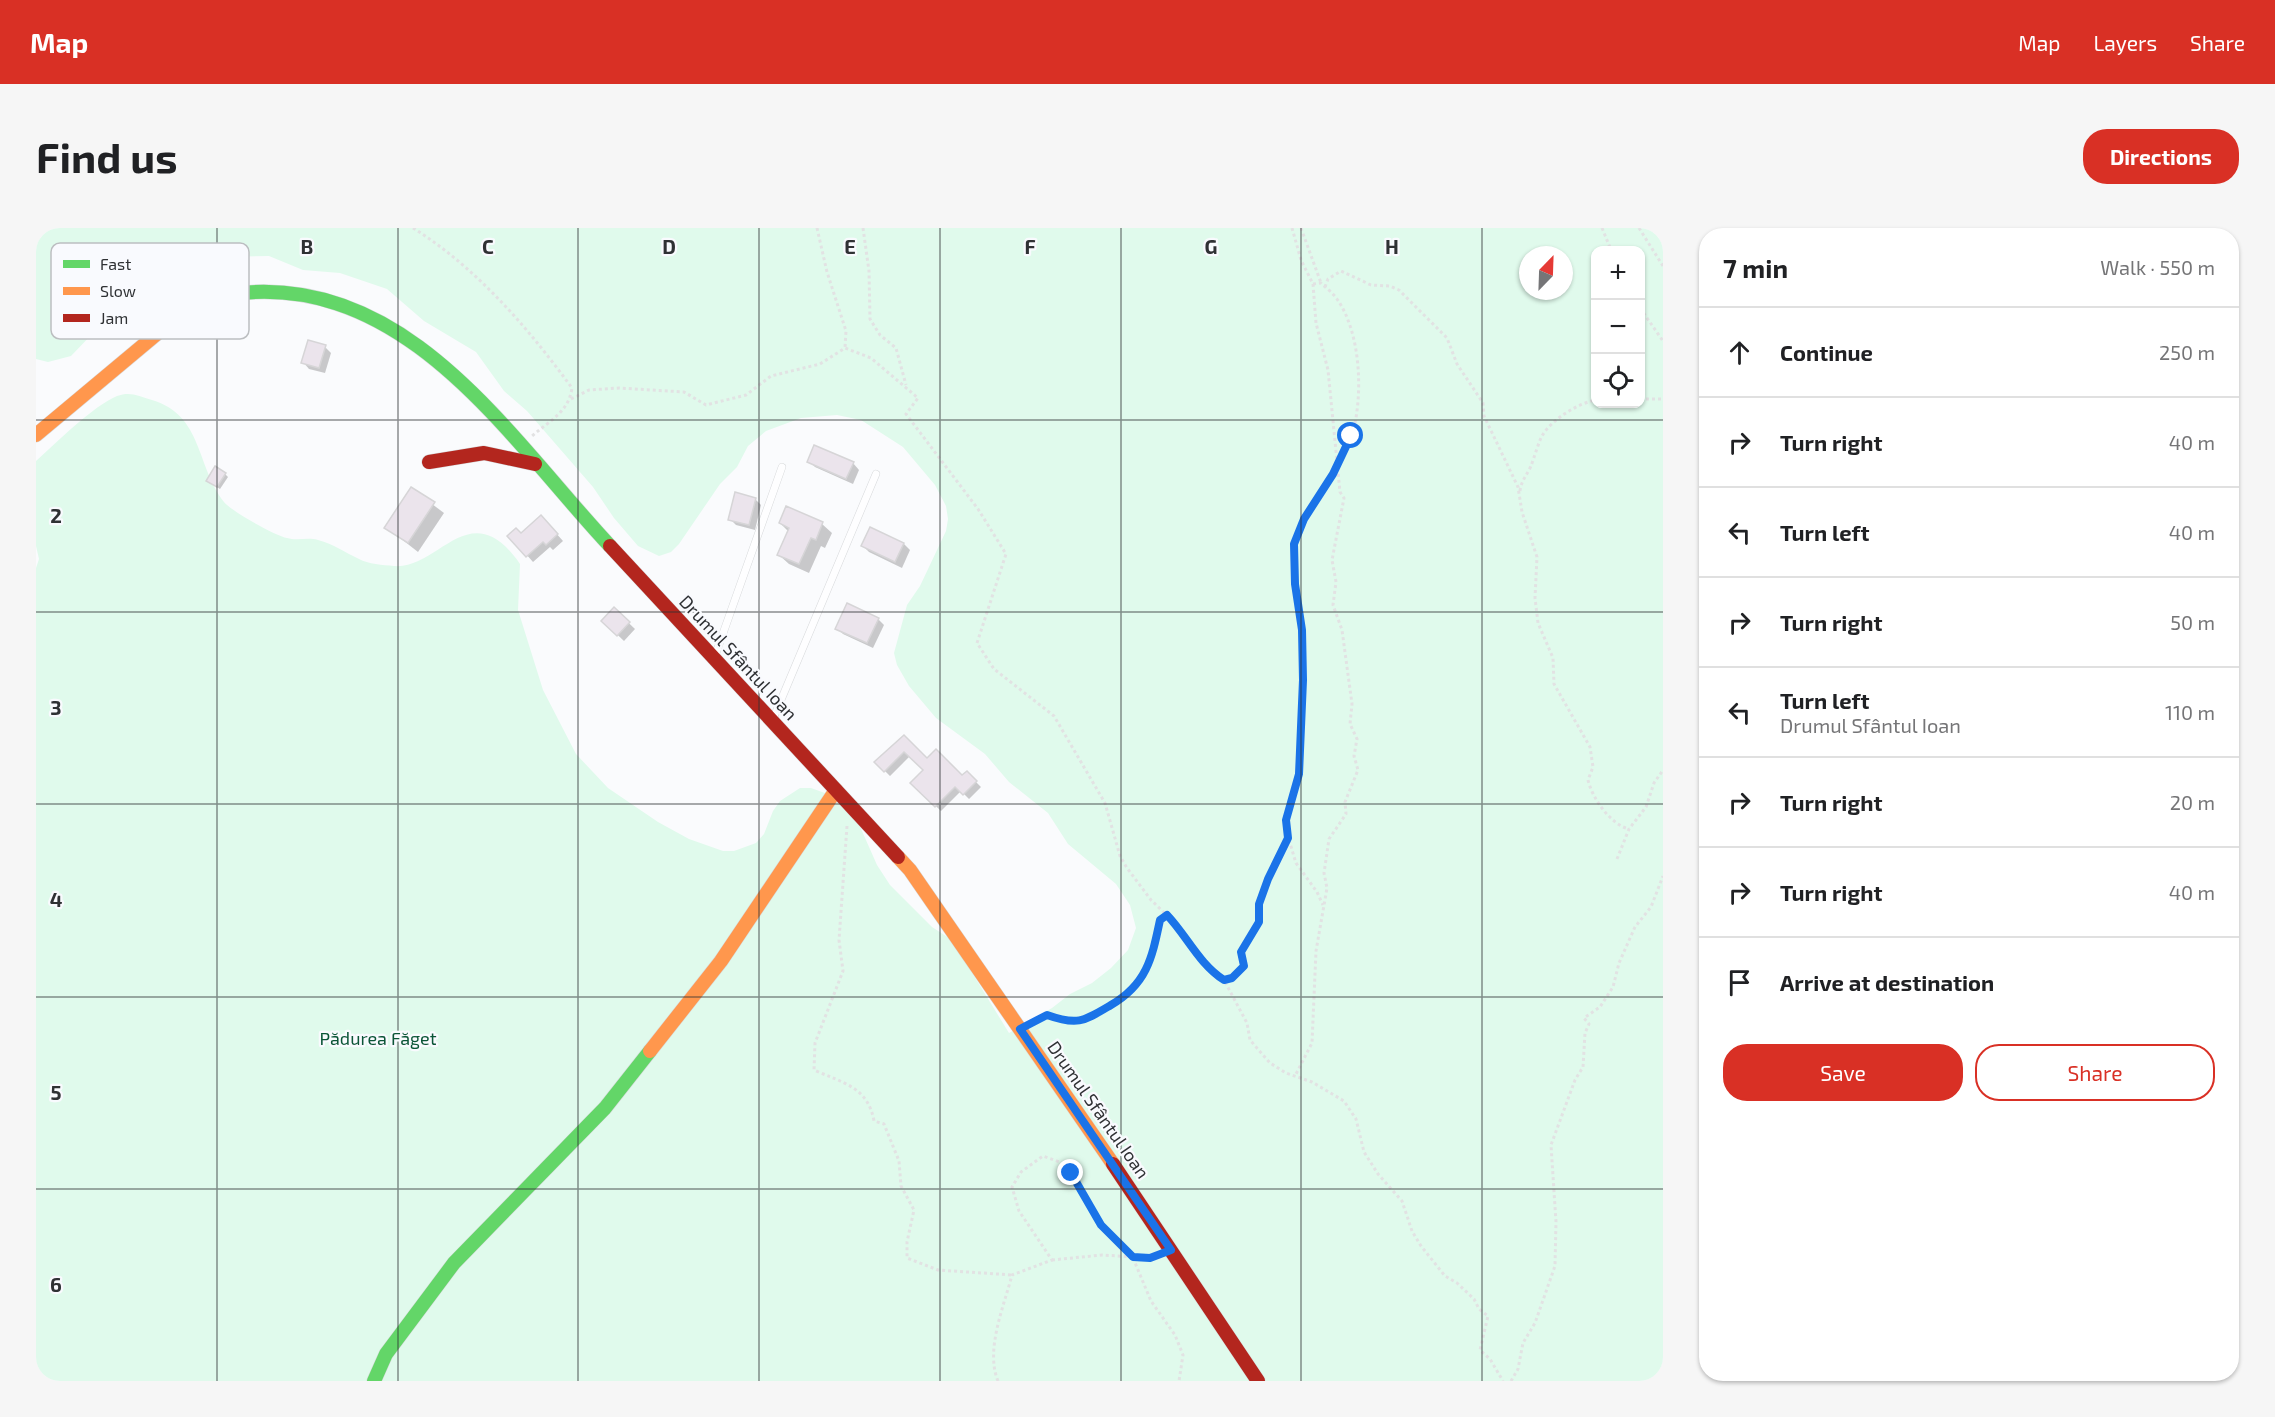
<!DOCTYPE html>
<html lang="en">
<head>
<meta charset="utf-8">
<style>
	body { margin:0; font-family:"Exo 2",sans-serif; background:#f6f6f6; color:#202124 }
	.controls { position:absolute; right:18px; top:18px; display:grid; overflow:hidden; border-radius:12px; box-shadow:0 2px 4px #0004 }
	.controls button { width:54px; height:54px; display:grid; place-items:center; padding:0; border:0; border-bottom:2px solid #e0e0e0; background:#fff; color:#202124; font:30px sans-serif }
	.compass { position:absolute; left:1483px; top:18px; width:54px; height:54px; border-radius:50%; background:#fff; box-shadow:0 2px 4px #0004; rotate:23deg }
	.stop { position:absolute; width:18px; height:18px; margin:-14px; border:4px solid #1a73e8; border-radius:50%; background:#fff }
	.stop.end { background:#1a73e8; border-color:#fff; box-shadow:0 2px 6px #0008 }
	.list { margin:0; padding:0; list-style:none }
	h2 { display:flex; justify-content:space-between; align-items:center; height:78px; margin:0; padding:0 24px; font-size:26px }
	h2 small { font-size:20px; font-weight:400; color:#757577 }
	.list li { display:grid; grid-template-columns:39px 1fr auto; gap:18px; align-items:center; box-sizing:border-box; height:90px; padding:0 24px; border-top:2px solid #e0e0e0 }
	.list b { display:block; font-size:22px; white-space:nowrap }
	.list p { margin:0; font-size:20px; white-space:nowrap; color:#757577 }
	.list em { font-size:20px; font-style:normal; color:#757577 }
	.actions { display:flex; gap:12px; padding:18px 24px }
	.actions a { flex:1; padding:14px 0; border:2px solid #d93025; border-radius:24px; text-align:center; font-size:21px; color:#d93025 }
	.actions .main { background:#d93025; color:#fff }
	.icon { flex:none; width:33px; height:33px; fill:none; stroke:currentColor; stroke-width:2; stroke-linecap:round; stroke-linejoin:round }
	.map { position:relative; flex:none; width:1627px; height:1153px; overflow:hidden; border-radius:24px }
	header { display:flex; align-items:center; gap:36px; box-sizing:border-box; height:84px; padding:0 30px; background:#d93025; color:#fff }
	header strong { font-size:28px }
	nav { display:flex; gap:33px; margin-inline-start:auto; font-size:21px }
	.intro { display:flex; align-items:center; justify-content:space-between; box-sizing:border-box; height:144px; padding:0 36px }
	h1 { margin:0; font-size:42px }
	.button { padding:15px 27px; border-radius:24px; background:#d93025; color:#fff; font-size:21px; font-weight:700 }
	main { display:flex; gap:36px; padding:0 36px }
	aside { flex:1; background:#fff; border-radius:24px; box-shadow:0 2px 4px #0004 }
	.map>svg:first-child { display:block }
</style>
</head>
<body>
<header>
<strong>Map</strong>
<nav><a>Map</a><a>Layers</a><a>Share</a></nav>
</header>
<div class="intro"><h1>Find us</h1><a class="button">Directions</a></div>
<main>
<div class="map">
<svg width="1627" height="1153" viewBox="0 0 1627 1153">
	<rect width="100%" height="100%" fill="#fafbfd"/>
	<path fill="#e0faec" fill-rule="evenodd" d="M 0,0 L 1627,0 L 1627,1153 L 0,1153 L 0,340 L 3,331 L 0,318 L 0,233 C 20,215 57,178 81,168 C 94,163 103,168 116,172 C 167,187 160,238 188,274 C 195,283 240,308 251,310 C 261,313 272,309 282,312 C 298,316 308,324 323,331 C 332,336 347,337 358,338 C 403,342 434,264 484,336 L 482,382 L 507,462 L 540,526 L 572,560 L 622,594 L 653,611 L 687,623 L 698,623 L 720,615 L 728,606 L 737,583 L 744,573 L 764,560 L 775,560 L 797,568 L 822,594 L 841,637 L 854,657 L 896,699 L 916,712 L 973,805 L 1016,780 L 1034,766 L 1056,755 L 1075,740 L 1092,722 L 1100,700 L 1094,677 L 1080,656 L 1032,616 L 1012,585 L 973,554 L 949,526 L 900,490 L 873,458 L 861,437 L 858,425 L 871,377 L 884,358 L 910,303 L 912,291 L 910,278 L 899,257 L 867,219 L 825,192 L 801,187 L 765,190 L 730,203 L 712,218 L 701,239 L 684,256 L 643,316 L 635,324 L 623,328 L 602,318 L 578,290 L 557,259 L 491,183 L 468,163 L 440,124 L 388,93 L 351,61 L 304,45 L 267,42 L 233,28 L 184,29 L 128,50 L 107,62 L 60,102 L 35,128 L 12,134 L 0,131 ZM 1560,22 L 1604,22 L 1604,176 L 1560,176 ZM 1492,27 L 1528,27 L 1528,63 L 1492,63 Z"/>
	<g fill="#0003">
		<path d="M 289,119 L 295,125 L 289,145 L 273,141 L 267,134 Z"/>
		<path d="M 773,233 L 817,235 L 823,242 L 817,256 L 779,239 Z"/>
		<path d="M 189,246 L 192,249 L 184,261 L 175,255 Z"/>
		<path d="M 376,261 L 408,285 L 382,324 L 350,299 Z"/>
		<path d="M 719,271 L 725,277 L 719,302 L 700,297 L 694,291 Z"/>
		<path d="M 511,295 L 527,313 L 517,322 L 514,319 L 497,334 L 474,308 L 485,307 Z"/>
		<path d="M 744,295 L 786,296 L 796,305 L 789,320 L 785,318 L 773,345 L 753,336 L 743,327 L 753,304 Z"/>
		<path d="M 835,301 L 868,316 L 874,322 L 866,340 L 833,324 L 827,318 Z"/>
		<path d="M 578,381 L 599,401 L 588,413 L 567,393 Z"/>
		<path d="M 842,391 L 848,397 L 837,420 L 807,406 L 801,400 Z"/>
		<path d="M 868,509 L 891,532 L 926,549 L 931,545 L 945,559 L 933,571 L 925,563 L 905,583 L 876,555 L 889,542 L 874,528 L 854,548 L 840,534 Z"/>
	</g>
	<g fill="#ebe4ec" stroke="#d6d5d7" stroke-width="1.5">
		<path d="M 272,112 L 290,117 L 283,140 L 265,135 Z"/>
		<path d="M 778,217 L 818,234 L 810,251 L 771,234 Z"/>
		<path d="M 179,238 L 190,245 L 181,259 L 170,253 Z"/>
		<path d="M 375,259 L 399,274 L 372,315 L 348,300 Z"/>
		<path d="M 699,264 L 720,270 L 713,297 L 692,292 Z"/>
		<path d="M 750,278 L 787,294 L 780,312 L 775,310 L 763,336 L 741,327 L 753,300 L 743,295 Z"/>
		<path d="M 505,287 L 522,306 L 510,317 L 507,314 L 490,329 L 471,308 L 480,300 L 485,305 Z"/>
		<path d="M 834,299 L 868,315 L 859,334 L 825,318 Z"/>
		<path d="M 811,375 L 843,390 L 831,415 L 799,401 Z"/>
		<path d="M 578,379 L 594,394 L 581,408 L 565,393 Z"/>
		<path d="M 868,507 L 891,530 L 900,521 L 926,547 L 931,543 L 941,553 L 927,567 L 919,559 L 899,579 L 874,555 L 887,542 L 868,524 L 848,544 L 838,534 Z"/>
	</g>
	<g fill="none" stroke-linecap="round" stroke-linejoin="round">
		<defs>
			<g id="lane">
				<path d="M 679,428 L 746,239"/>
				<path d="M 737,491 L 840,246"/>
			</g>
			<g id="fast">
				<path d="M 204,65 C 373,48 473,210 574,318"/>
				<path d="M 338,1153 L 350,1126 L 418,1035 L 569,880 L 614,823"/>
			</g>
			<g id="slow">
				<path d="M 0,207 L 141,89 L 192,66 L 204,65"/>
				<path d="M 862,629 L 874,642 L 1077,936"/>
				<path d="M 614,823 L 685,733 L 800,562"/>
			</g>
			<g id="jam">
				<path d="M 393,234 L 448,225 L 499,236"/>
				<path d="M 574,318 L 862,629"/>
				<path d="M 1077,936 L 1222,1153"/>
			</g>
		</defs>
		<use href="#lane" stroke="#d7d9db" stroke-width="8"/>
		<use href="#fast" stroke="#d7d9db" stroke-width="15"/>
		<use href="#slow" stroke="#d7d9db" stroke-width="15"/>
		<use href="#jam" stroke="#d7d9db" stroke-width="15"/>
		<g stroke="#e2e2e3" stroke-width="3" stroke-dasharray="3 3" stroke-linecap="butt">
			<path d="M 377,0 C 441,40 492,100 536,160 C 533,184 513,193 496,208"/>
			<path d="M 781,0 L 791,44 L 810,103 L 809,120"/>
			<path d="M 827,0 L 833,43 L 834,91 L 844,107 L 860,120 L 870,157"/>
			<path d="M 1256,0 L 1265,32 L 1277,56 L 1280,95 L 1292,142 L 1304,264 L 1308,270 L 1296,332 L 1300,354 L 1297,377 L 1306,402 L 1316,476 L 1314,496 L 1321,511 L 1318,528 L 1322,542 L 1309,574 L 1310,586 L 1293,611 L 1288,645 L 1291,660 L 1280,723 L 1276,815 L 1259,848"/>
			<path d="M 1265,0 L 1285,55"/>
			<path d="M 1566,0 L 1575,22"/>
			<path d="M 1603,0 L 1627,38"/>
			<path d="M 1277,56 L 1285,55 C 1290,60 1297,65 1301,71 C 1325,105 1327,166 1317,204 C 1314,214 1306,223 1302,233"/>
			<path d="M 1289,59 L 1292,51 L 1305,43 L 1335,57 L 1354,58 L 1363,62 L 1411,110 L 1421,136 L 1447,175 L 1448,188 L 1482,259 L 1486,284 L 1501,329 L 1499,370 L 1502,395 L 1517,430 L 1518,456 L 1554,519 L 1557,539 L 1552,552 C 1556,570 1575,597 1593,601"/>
			<path d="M 1604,80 L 1627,113"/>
			<path d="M 535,171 L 553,162 L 583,160 L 648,164 L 670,177 L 710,167 L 735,148 L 784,136 L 809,120 L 835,130 L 882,170 L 870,186 L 942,281 L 970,326 L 941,415 L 958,441 L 1018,488 L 1069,575 L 1084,628 L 1091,640 L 1115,672 L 1145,701 L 1174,743 L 1188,752 L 1211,795 L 1214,812 L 1234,835 L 1250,845 L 1276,854 L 1308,873 L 1320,891 L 1328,924 L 1342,946 L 1366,973 L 1376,1003 L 1385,1018 L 1409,1048 L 1421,1055 L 1438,1071 L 1443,1081 L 1452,1088 L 1444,1122 L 1454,1131 L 1467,1153"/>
			<path d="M 1604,171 L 1627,171"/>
			<path d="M 1484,263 C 1485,253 1491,247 1495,238 C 1498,230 1503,213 1506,208 C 1515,192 1542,175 1560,172"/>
			<path d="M 811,598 L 803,712 L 807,743 L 779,815 L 778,842 C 807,855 832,859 838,893 L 848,896 L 863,933 L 865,958 L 878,982 L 871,1014 L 871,1030 L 902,1042 L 976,1047"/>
			<path d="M 1253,612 L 1260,635 L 1281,664 L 1287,677"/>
			<path d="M 1581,631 L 1593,601 L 1610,579 L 1618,555 L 1627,542"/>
			<path d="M 1188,752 L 1196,750 L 1208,738 L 1205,724 L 1223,694 L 1223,676 L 1232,651 L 1238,643 L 1252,610 L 1250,592 L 1263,546 L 1267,452 L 1266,402 L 1259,356 L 1258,317 L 1268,291 L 1300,239"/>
			<path d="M 997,794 L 1011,787 C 1042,798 1048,793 1075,777 C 1111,756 1116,730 1124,692 L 1131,687"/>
			<path d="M 1016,1032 L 1066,1027 L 1114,1030 L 1120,1028"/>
			<path d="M 962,1153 C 949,1122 968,1078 976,1047 L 1016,1032 L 983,983 L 976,959 L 985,944 L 1007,928 L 1024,934 L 1035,945 L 1065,997 L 1097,1030 L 1115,1073 L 1139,1107 L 1147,1127 L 1143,1153"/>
			<path d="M 1475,1153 L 1482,1141 L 1487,1115 L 1499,1095 L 1519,1038 L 1520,994 L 1515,917 L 1539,852 L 1547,839 L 1549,805 L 1553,796 L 1548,790 L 1564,779 L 1577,759 L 1583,735 L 1599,699 L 1615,679 L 1627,648"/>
		</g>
		<use href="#lane" stroke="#fefeff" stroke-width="7"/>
		<use href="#fast" stroke="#63d668" stroke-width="14"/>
		<use href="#slow" stroke="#ff974d" stroke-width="14"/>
		<use href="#jam" stroke="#b3261e" stroke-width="14"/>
	</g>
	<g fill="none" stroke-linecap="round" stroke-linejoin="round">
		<path stroke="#1a73e8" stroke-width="8" d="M 1035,945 L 1065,997 L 1097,1029 L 1114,1030 L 1135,1022 L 984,801 L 1011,787 C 1042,798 1048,793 1075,777 C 1111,756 1116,730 1124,692 L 1131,687 C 1151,708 1163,736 1188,752 L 1196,750 L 1208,738 L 1205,724 L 1223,694 L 1223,676 L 1232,651 L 1252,610 L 1250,592 L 1263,546 L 1267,452 L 1266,402 L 1259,356 L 1258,316 L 1268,291 L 1297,246 L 1315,208"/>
	</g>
	<path fill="none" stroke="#2f3134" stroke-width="1.5" stroke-opacity="0.55" d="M 181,0 L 181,1153M 362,0 L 362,1153M 542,0 L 542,1153M 723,0 L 723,1153M 904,0 L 904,1153M 1085,0 L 1085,1153M 1265,0 L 1265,1153M 1446,0 L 1446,1153M 0,192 L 1627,192M 0,384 L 1627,384M 0,576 L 1627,576M 0,769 L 1627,769M 0,961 L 1627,961"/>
	<g text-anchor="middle" stroke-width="4.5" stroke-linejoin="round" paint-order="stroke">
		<g font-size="18" fill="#2f3134" stroke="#f9fafe">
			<text transform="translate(702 430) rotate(47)" y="6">Drumul Sfântul Ioan</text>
			<text transform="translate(1062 882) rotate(55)" y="6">Drumul Sfântul Ioan</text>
		</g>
		<g font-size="18" fill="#0b5537" stroke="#f9fafe">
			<text x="342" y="817">Pădurea Făget</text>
		</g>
	</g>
	<rect x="15" y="15" width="198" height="96" rx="9" fill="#f9fafe" stroke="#bcbec1" stroke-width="1.5"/>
	<rect x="27" y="32" width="27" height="8" fill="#63d668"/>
	<rect x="27" y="59" width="27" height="8" fill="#ff974d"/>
	<rect x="27" y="86" width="27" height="8" fill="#b3261e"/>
	<g font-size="16" fill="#2f3134">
		<text x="64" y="42">Fast</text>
		<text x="64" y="69">Slow</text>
		<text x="64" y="96">Jam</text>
	</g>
	<g font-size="20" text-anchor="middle" font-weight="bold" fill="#2f3134" stroke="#f9fafe" stroke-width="4.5" stroke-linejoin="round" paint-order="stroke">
		<text x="271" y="26">B</text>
		<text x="452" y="26">C</text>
		<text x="633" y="26">D</text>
		<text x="814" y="26">E</text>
		<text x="994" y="26">F</text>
		<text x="1175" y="26">G</text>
		<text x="1356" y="26">H</text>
		<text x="20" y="295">2</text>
		<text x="20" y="487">3</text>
		<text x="20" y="679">4</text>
		<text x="20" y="872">5</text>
		<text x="20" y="1064">6</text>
	</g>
</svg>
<div class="controls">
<button>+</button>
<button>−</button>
<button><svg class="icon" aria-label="locate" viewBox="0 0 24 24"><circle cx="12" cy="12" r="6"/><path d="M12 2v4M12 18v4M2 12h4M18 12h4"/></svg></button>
</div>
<svg class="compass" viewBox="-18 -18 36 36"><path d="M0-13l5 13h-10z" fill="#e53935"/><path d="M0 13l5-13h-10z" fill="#757577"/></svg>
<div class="stop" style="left:1315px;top:208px"></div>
<div class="stop end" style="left:1035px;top:945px"></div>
</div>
<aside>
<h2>7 min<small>Walk · 550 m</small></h2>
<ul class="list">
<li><svg class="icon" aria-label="ahead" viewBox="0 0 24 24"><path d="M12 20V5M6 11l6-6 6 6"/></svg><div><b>Continue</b></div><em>250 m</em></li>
<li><svg class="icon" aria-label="right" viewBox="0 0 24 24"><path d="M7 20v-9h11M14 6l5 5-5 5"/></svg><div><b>Turn right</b></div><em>40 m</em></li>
<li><svg class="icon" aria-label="left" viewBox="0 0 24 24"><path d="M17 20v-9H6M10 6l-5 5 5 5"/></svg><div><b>Turn left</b></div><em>40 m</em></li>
<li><svg class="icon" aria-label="right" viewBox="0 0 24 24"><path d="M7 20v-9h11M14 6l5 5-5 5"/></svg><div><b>Turn right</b></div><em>50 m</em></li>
<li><svg class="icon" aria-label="left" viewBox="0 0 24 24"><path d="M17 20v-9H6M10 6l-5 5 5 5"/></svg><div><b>Turn left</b><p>Drumul Sfântul Ioan</p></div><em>110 m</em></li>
<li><svg class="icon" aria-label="right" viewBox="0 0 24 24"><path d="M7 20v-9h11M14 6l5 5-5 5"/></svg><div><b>Turn right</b></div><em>20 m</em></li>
<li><svg class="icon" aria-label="right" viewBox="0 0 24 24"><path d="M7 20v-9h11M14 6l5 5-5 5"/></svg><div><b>Turn right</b></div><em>40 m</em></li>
<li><svg class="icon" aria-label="arrive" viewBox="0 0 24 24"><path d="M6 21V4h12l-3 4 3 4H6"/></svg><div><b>Arrive at destination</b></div></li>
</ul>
<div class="actions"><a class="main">Save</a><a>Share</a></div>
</aside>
</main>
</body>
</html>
